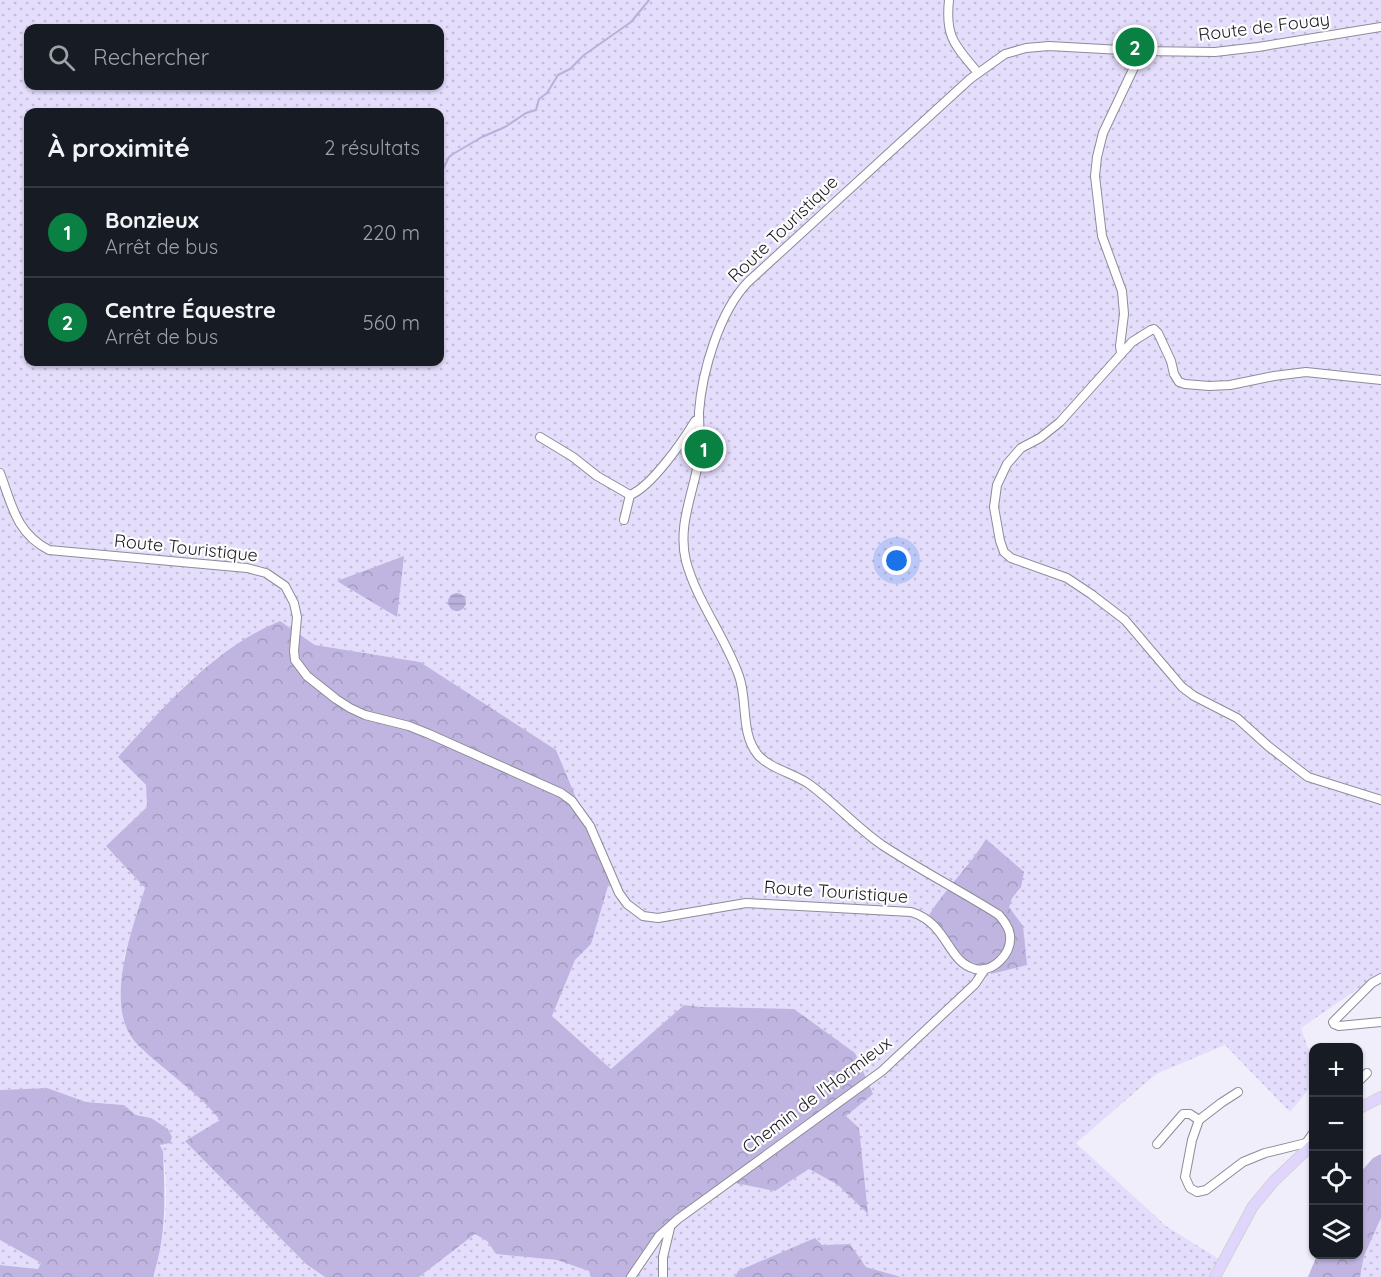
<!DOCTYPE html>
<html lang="fr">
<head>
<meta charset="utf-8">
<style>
	body { margin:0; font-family:Quicksand,sans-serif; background:#242831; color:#f1f3f6 }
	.controls { position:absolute; right:18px; bottom:18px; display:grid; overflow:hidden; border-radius:12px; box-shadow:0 2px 4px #0004 }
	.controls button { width:54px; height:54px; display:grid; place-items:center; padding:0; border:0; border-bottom:2px solid #363941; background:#171b24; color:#f1f3f6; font:30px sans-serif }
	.you { position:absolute; left:897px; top:561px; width:21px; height:21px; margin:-15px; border:4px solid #fff; border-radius:50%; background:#1a73e8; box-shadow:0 0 0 9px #1a73e833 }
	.badge { display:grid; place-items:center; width:39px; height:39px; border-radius:50%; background:#0b8043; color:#fff; font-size:20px; font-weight:700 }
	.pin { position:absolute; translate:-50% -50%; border:3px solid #fff; box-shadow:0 2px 6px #0006 }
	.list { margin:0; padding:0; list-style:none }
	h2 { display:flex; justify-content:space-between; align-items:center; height:78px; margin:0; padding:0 24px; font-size:26px }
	h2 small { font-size:20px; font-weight:400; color:#9ea1a6 }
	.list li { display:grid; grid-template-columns:39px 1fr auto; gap:18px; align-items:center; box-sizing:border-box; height:90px; padding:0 24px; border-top:2px solid #363941 }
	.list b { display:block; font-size:22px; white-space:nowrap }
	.list p { margin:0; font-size:20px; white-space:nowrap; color:#9ea1a6 }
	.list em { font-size:20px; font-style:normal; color:#9ea1a6 }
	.icon { flex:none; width:33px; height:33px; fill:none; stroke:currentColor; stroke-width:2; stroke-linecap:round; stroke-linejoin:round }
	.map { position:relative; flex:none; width:1381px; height:1277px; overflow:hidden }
	.search { position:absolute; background:#171b24; box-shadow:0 2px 4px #0004; left:24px; top:24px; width:420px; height:66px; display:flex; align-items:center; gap:15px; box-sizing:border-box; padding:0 21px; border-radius:12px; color:#9ea1a6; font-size:22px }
	.panel { position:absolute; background:#171b24; box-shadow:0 2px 4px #0004; left:24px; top:108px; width:420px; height:258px; border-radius:12px }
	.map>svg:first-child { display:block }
</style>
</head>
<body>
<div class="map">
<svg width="1381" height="1277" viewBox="0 0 1381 1277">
	<defs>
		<pattern id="grass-dots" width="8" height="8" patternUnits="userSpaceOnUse" patternTransform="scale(1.5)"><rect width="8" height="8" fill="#e4ddfb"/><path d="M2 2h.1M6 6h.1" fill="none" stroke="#c3bdd7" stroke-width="1.8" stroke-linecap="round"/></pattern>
		<pattern id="forest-crowns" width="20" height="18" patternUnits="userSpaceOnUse" patternTransform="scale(1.5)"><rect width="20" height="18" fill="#bfb5e0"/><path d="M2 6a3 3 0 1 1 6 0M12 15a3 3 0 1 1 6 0" fill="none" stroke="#a49bc0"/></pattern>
		<pattern id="water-rules" width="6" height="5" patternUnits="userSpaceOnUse" patternTransform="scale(1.5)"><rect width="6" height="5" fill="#bab0db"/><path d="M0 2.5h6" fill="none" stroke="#9f97bc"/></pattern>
	</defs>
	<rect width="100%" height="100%" fill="#f1eefc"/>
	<g fill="url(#grass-dots)" fill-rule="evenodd">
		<path d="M 0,0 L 1381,0 L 1381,973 L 1301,1028 L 1313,1062 L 1313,1084 L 1290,1112 L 1225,1045 L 1156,1074 L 1076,1143 L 1166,1226 L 1219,1259 L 1211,1277 L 901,1277 L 866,1267 L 850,1244 L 822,1245 L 738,1271 L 735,1277 L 627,1277 L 638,1258 L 661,1228 L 680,1221 L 736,1183 L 775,1191 L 809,1169 L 838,1185 L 868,1213 L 702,1007 L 684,1005 L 611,1069 L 552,1016 L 575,960 L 591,944 L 420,662 L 315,645 L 280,621 L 217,658 L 186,684 L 118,757 L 146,785 L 147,807 L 106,846 L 145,888 L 123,960 L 207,1103 L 221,1120 L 186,1140 L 306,1264 L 325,1277 L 153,1277 C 166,1238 169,1193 163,1153 C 161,1141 155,1129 151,1118 L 136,1115 L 124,1105 L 86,1102 L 46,1088 L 0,1090 ZM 28,28 L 440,28 L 440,86 L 28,86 ZM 28,112 L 440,112 L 440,362 L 28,362 Z"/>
		<path d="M 1381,1218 L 1381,1277 L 1360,1277 L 1364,1256 Z"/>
		<path d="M 475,1234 L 487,1241 L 496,1254 L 557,1260 L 590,1271 L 591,1277 L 419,1277 Z"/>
		<path d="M 0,1240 L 41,1263 L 39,1269 L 0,1265 Z"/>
	</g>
	<g fill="url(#forest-crowns)">
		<path d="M 404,556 L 397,617 L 337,581 Z"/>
		<path d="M 280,621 L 315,645 L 420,662 L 556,750 L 610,879 L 591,944 L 575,960 L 552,1016 L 611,1069 L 684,1005 L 702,1007 L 794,1009 L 855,1053 L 873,1094 L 846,1116 L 859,1128 L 868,1214 L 838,1185 L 809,1169 L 775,1191 L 735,1183 L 680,1221 L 661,1228 L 638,1258 L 627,1277 L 591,1277 L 589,1271 L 557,1260 L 496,1254 L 487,1241 L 475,1234 L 419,1277 L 325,1277 L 306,1264 L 185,1141 L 220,1120 C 197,1091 166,1072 139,1046 C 101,1010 132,930 145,888 L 106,846 L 147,807 L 146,785 L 118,757 C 166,705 213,649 280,621 Z"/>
		<path d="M 986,839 L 1024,872 L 1021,887 L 1012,898 L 1009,907 L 1023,926 L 1027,965 L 991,974 L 990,965 C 955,968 950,935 929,915 C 946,888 970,866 986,839 Z"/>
		<path d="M 47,1088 L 86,1102 L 124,1105 L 136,1115 L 151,1118 L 168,1129 L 172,1137 L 170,1143 L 160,1145 L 163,1151 C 165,1196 167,1233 153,1277 L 0,1277 L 0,1265 L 38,1269 L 41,1263 L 0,1240 L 0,1090 Z"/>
		<path d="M 1381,1154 L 1381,1218 L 1364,1256 L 1360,1277 L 1308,1277 L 1317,1255 L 1358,1254 L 1359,1174 L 1373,1158 Z"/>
		<path d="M 815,1238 L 822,1245 L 850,1244 L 866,1267 L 901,1277 L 735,1277 L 738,1271 Z"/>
	</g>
	<circle fill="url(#water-rules)" cx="457" cy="602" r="9"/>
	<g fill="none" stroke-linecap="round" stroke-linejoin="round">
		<path stroke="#bab0db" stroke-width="2" d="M 440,175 L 449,157 L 453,154 L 482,137 L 505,127 L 526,113 L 536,110 L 539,99 L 547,93 L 558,75 L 570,69 L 584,55 L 631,22 L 649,0"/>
		<defs>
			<g id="minor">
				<path d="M 949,0 C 945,38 955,45 978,73"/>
				<path d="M 1121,353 L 1120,346 L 1124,314 L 1122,291 L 1102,236 L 1095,176 L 1097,157 L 1103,133 L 1137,61 L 1139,51"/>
				<path d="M 1381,380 L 1306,372 L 1274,376 L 1230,385 L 1209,386 L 1185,384 L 1179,382 L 1174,374 L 1171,361 L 1158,333 L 1154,329 L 1151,330 L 1132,342 L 1060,422 L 1040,438 L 1021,448 L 1007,464 L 997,485 L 994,507 L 1000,541 L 1004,552 L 1011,558 L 1067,578 L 1091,594 L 1125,620 L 1182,687 L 1194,696 L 1237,718 L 1268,746 L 1308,777 L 1381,800"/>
				<path d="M 540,437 L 573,457 L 597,476 L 630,495 C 651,487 683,441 695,421 L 699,419"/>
				<path d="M 0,473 C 12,505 16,533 49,550 L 247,568 L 266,573 L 285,586 L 294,603 L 297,617 L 294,651 L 295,660 L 307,676 L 336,699 L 350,708 L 365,715 L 409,726 L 429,734 L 561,793 L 572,801 L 590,826 L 619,893 L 627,904 L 643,916 L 658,918 L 746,903 L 911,912 C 948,923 947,962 975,969 C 993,973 1012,954 1010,935 C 1009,927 1004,921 999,915 C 961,891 920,870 882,845 C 856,827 835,803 809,784 C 793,773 771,769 758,755 C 740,733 748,701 739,676 C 725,636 697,602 686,561 C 677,525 694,492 699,458 C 701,443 699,428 699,412 C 702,372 719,312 748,282 L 970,79 L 1005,54 L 1026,48 L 1049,46 L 1139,51 L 1215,52 L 1258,47 L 1381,27"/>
				<path d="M 624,520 L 630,495"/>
				<path d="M 1381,978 L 1372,983 L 1333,1022 L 1334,1024 L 1339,1026 L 1381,1022"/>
				<path d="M 1358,1082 L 1367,1073"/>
				<path d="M 1238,1092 L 1221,1103 L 1199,1120 L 1192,1140 L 1185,1177 L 1190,1188 L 1197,1192 L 1206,1190 L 1243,1162 L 1265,1153 L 1306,1143"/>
				<path d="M 1157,1144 L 1183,1114 L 1190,1114 L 1199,1120"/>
				<path d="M 1309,1147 L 1306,1143 L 1314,1132"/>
				<path d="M 631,1277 L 659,1236 L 678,1219 L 882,1071 L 975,984 L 985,969"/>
				<path d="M 663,1277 L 663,1257 L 670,1228"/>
			</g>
			<g id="major">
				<path d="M 1358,1109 L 1381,1097"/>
				<path d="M 1215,1277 L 1253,1206 L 1274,1181 L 1314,1143"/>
			</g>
		</defs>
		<use href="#minor" stroke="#8e8b98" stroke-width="10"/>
		<use href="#major" stroke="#d2d2d3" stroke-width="12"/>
		<use href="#minor" stroke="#fff" stroke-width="8"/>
		<use href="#major" stroke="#dfd5fd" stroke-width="10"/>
	</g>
	<g text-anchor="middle" stroke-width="4.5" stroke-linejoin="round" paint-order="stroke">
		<g font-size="18" fill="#1d1c21" stroke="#fdfdfd">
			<text transform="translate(1264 27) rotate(-7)" y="6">Route de Fouay</text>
			<text transform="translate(783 229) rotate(-44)" y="6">Route Touristique</text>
			<text transform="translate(186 548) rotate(6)" y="6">Route Touristique</text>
			<text transform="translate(836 892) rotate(4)" y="6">Route Touristique</text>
			<text transform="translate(817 1095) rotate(-37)" y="6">Chemin de l'Hormieux</text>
		</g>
	</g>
</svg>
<div class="controls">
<button>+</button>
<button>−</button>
<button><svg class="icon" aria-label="locate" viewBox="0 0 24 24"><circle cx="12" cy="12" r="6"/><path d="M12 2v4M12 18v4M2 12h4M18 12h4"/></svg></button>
<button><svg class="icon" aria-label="layers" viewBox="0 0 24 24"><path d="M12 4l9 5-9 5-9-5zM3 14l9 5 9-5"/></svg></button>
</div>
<div class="you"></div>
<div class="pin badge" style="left:704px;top:449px">1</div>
<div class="pin badge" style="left:1135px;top:47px">2</div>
<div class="search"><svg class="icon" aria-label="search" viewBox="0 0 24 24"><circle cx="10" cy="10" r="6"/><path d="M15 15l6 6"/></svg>Rechercher</div>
<section class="panel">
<h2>À proximité<small>2 résultats</small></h2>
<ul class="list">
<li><span class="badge">1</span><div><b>Bonzieux</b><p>Arrêt de bus</p></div><em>220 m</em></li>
<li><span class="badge">2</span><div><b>Centre Équestre</b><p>Arrêt de bus</p></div><em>560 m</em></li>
</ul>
</section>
</div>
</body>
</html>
